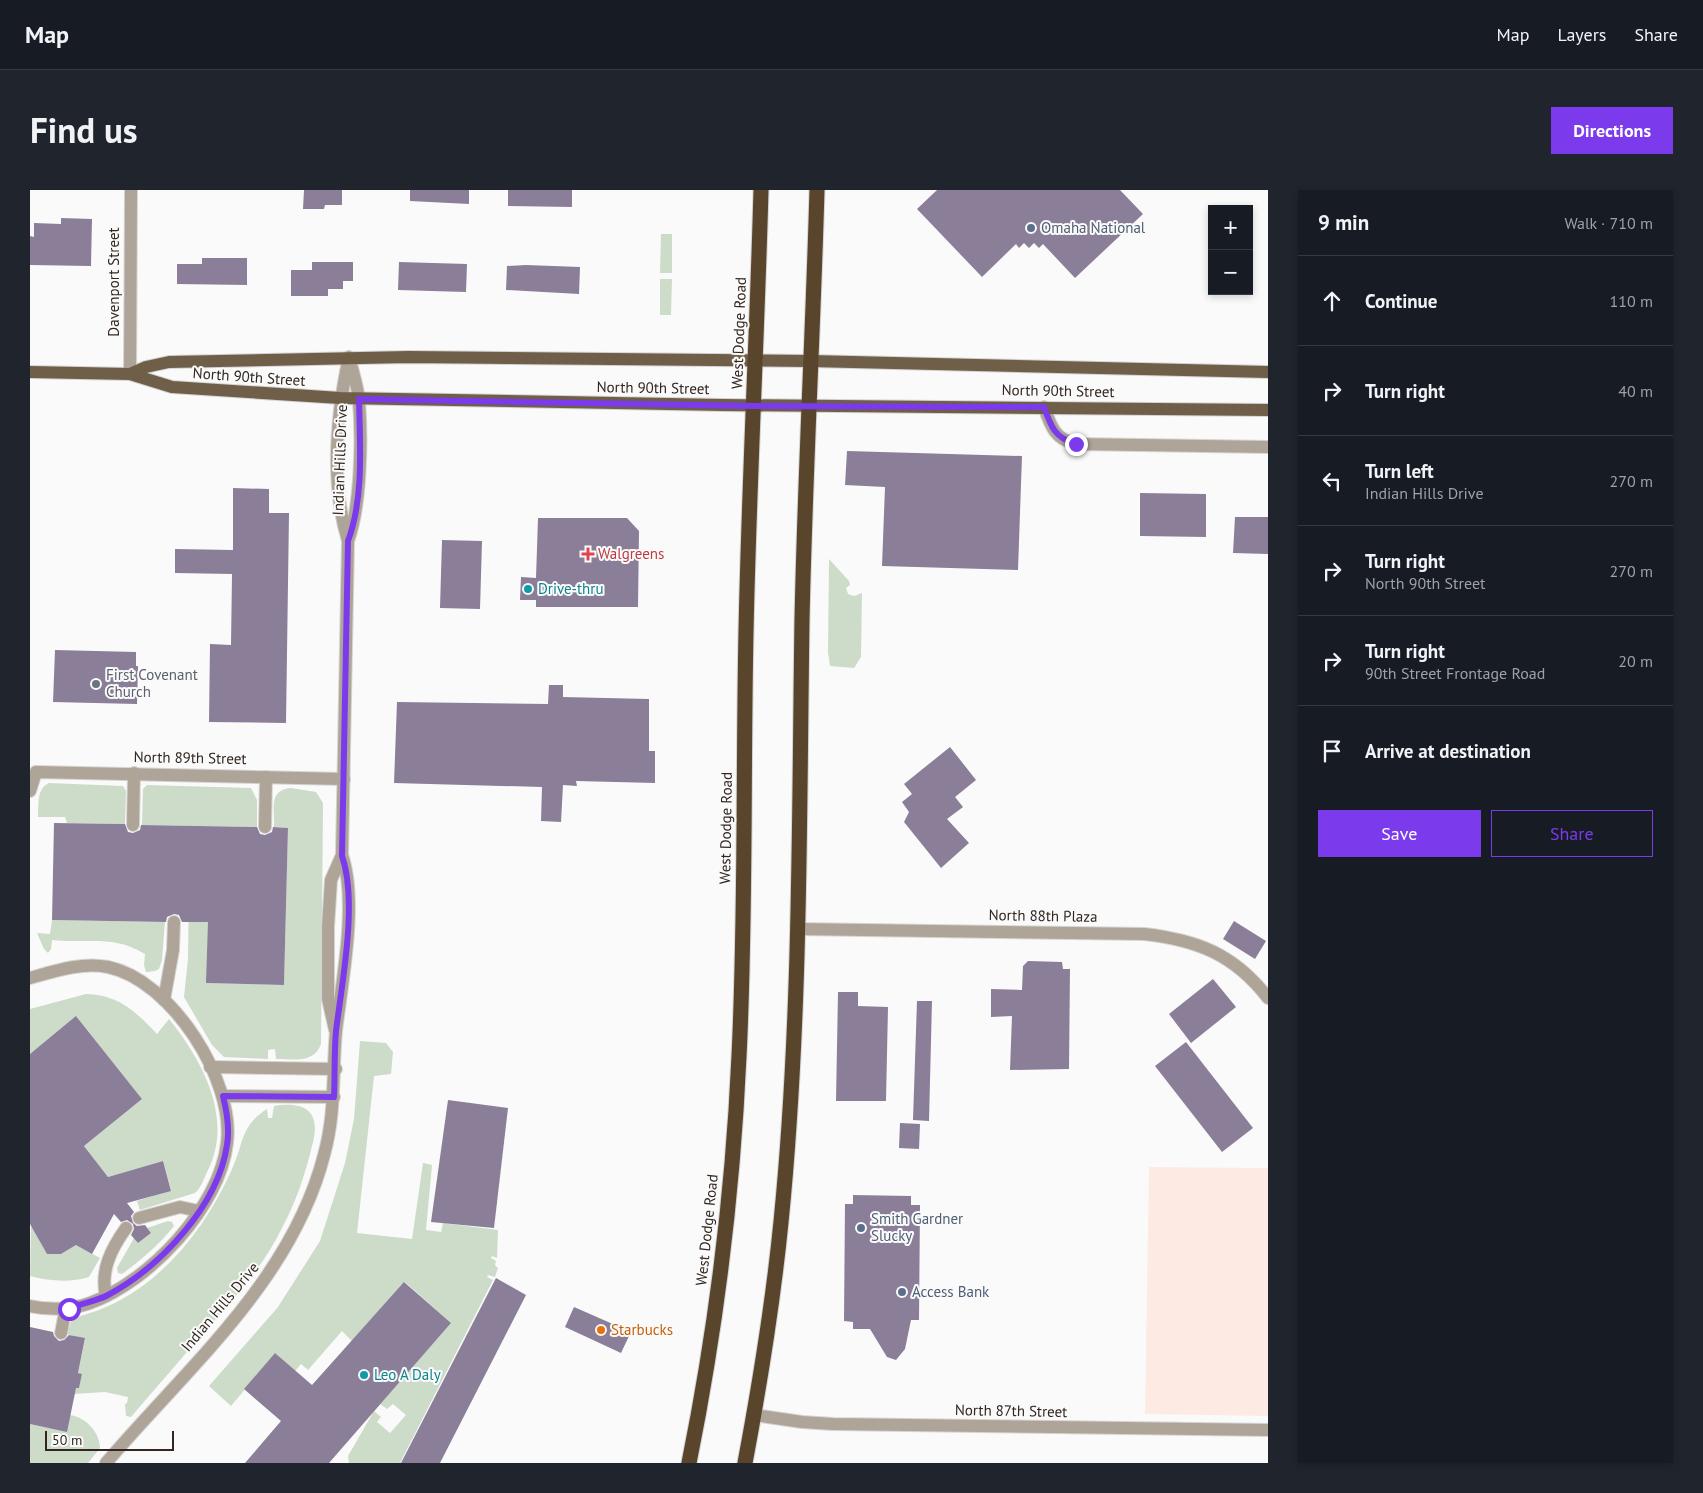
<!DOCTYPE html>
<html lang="en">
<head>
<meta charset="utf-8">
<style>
	body { margin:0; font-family:"PT Sans",sans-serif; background:#20242c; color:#f1f3f6 }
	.controls { position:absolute; right:15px; top:15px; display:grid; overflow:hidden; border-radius:0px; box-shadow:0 2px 8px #0003 }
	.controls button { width:45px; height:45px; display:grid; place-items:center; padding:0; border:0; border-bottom:1px solid #363941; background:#171b24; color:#f1f3f6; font:25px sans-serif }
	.scale { position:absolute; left:15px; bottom:12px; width:129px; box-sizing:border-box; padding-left:5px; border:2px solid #332620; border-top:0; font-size:14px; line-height:18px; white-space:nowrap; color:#332620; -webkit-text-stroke:4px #fafafa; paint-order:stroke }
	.stop { position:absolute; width:15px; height:15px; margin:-11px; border:4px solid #7c3aed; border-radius:50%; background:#fff }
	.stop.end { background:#7c3aed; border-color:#fff; box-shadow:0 1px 5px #0008 }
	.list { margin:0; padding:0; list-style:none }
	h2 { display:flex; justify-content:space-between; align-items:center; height:65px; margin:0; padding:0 20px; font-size:21px }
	h2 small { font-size:16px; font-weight:400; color:#9ea1a6 }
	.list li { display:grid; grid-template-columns:32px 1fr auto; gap:15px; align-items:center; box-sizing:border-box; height:90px; padding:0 20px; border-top:1px solid #363941 }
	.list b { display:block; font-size:19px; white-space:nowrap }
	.list p { margin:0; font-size:16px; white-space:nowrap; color:#9ea1a6 }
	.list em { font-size:16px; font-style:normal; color:#9ea1a6 }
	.actions { display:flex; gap:10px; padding:15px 20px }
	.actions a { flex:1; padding:11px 0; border:1px solid #7c3aed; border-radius:0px; text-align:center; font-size:18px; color:#7c3aed }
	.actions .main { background:#7c3aed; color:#fff }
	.icon { flex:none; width:28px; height:28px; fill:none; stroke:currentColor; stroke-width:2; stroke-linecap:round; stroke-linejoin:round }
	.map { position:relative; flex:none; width:1238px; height:1273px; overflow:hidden; border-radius:0px }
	header { display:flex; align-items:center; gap:30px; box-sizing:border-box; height:70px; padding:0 25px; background:#171b24; border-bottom:1px solid #363941 }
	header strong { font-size:24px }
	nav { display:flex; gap:28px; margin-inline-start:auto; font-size:18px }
	.intro { display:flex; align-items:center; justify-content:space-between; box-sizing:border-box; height:120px; padding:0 30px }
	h1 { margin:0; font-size:35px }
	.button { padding:12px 22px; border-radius:0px; background:#7c3aed; color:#fff; font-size:18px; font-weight:700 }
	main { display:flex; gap:30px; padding:0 30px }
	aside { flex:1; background:#171b24; border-radius:0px; box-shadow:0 2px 8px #0003 }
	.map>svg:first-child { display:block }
</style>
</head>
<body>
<header>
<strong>Map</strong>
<nav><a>Map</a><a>Layers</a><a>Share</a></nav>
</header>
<div class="intro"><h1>Find us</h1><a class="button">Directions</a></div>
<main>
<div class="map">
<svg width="1238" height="1273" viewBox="0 0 1238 1273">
	<rect width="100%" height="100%" fill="#fafafa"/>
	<path fill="#fdebe3" d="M 1119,977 L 1238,978 L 1238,1226 L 1115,1224 Z"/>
	<g fill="#ccdcc9">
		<path d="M 631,44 L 642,44 L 642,83 L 630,83 Z"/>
		<path d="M 630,89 L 642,89 L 641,125 L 630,125 Z"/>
		<path d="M 799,369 L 819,391 L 820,395 L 816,398 L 818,404 L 824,406 L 832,403 L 831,467 L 824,478 L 800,476 L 798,462 Z"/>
		<path d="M 19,593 L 93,596 L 96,601 L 95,634 L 37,633 L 35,627 L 8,627 C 9,615 6,599 19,593 Z"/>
		<path d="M 117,595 L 221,598 L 227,610 L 227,637 L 112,635 L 113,599 Z"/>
		<path d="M 261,598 L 286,602 L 293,613 L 291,854 C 284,874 263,869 246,869 L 245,859 L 238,860 L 238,869 L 194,867 L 182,855 L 154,807 L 158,769 L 159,698 L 179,699 L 177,793 L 254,795 L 258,638 L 244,637 C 245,619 238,600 261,598 Z"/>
		<path d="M 22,730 L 135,732 L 132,770 L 129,779 L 125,781 L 116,782 L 114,775 L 115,764 C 83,744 56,754 22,750 L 21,759 L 18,763 L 14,759 L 7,743 L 20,744 Z"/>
		<path d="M 56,804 C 89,805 105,821 127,844 L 139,829 C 172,870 204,928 178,980 C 174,988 171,998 165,1003 L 110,1020 L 107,1011 L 141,1000 L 133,971 L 78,987 L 54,956 L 112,909 L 47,827 L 0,864 L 0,819 Z"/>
		<path d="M 330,851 L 356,853 L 363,862 L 361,884 L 344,886 L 327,1043 L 382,1049 L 393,973 L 402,975 L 396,1040 L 411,1042 L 413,1033 L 468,1040 L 467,1068 L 462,1066 L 461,1068 L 466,1071 L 465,1075 L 468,1078 L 465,1087 L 458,1085 L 457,1087 L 463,1090 L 370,1273 L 319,1273 L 318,1266 L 344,1221 L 351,1227 L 347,1232 L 360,1243 L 376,1225 L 363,1214 L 357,1219 L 350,1214 L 421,1133 L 375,1092 L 322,1151 L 312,1141 L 278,1180 L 271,1174 L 265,1181 L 245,1163 L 201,1216 L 179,1196 L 248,1117 L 290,1051 L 315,973 L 324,929 Z"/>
		<path d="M 250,915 C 282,912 290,928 282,956 C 275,985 266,1012 252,1038 C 233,1077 204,1109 175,1141 C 150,1170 125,1199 101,1227 L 96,1226 L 95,1214 L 97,1213 L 98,1207 L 75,1202 L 44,1204 L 46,1198 L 49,1198 L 52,1184 L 48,1183 L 55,1149 L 37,1144 L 42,1128 C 118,1112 172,1047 202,979 C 214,953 210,936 237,919 L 238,928 L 242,928 L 244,916 Z"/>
		<path d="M 138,1031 L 142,1032 L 144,1036 C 129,1055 111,1070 92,1084 L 88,1083 L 87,1078 L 104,1048 L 108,1053 L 121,1043 L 117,1038 Z"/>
		<path d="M 1,1035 L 17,1064 L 31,1064 L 46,1055 L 70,1068 L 59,1087 C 40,1093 19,1091 0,1086 Z"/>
		<path d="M 40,1225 C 56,1227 70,1243 70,1258 L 58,1273 L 0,1273 L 0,1234 L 36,1241 Z"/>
	</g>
	<g fill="#8b7e99">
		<path d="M 274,0 L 312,0 L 312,15 L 295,15 L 294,19 L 273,19 Z"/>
		<path d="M 380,0 L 439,0 L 439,14 L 380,11 Z"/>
		<path d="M 478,0 L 542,0 L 542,17 L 478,16 Z"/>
		<path d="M 907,0 L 1090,0 L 1113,24 L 1045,88 L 1013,54 L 1009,58 L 1004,53 L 999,58 L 994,53 L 989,58 L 986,54 L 952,87 L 887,19 Z"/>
		<path d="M 31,28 L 62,29 L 61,76 L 0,75 L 0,46 L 4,47 L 4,33 L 31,34 Z"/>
		<path d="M 172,68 L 217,68 L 217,95 L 147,94 L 147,74 L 172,74 Z"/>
		<path d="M 282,72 L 323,72 L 323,91 L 313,91 L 313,99 L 298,99 L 298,106 L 261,106 L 261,80 L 282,80 Z"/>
		<path d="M 369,72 L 437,74 L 436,102 L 368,100 Z"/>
		<path d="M 496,75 L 550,77 L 549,104 L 476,100 L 477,76 Z"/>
		<path d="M 817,261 L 992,266 L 988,380 L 852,376 L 855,297 L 815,295 Z"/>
		<path d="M 203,298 L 239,299 L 239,323 L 259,323 L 256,533 L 179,532 L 180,454 L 201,455 L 202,384 L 145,383 L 145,359 L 203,360 Z"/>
		<path d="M 1110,303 L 1176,304 L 1176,347 L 1110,346 Z"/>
		<path d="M 1205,327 L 1238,327 L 1238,364 L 1203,363 Z"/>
		<path d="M 508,328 L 597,328 L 609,341 L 608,417 L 506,417 L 506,410 L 490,410 L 491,387 L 506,388 Z"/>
		<path d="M 412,350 L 452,351 L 450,419 L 410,418 Z"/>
		<path d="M 25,460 L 106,462 L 106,476 L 108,476 L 107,514 L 23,512 Z"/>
		<path d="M 519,495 L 533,495 L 533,507 L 619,509 L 619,561 L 625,561 L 625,593 L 546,591 L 547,596 L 533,595 L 531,632 L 511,631 L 512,597 L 364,593 L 367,512 L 518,514 Z"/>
		<path d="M 920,557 L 946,590 L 925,607 L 933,617 L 917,629 L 939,653 L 911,678 L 874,632 L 879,622 L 872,612 L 882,604 L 874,594 Z"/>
		<path d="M 24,633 L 95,634 L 98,642 L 103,643 L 110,640 L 111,635 L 227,637 L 230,644 L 235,645 L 242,642 L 243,637 L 258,638 L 254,795 L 176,793 L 178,732 L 152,732 L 149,725 L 144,724 L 137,727 L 136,732 L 22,730 Z"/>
		<path d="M 1204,731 L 1236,751 L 1225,769 L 1193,749 Z"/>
		<path d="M 998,771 L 1032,772 L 1033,779 L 1040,779 L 1039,879 L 980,880 L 982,826 L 961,827 L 961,799 L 992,800 L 993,776 Z"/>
		<path d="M 1183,789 L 1206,817 L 1161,853 L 1139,824 Z"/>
		<path d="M 808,802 L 828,802 L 828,816 L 858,817 L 856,911 L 806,911 Z"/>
		<path d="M 887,811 L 902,811 L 899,931 L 883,930 Z"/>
		<path d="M 46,826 L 112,909 L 54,956 L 78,987 L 133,971 L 141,1001 L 97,1013 L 104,1022 L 101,1026 L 103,1033 L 107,1036 L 115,1035 L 121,1043 L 108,1053 L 101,1045 L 104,1039 L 103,1034 L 97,1030 L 91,1032 L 84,1024 L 62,1064 L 46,1055 L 31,1064 L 17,1064 L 0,1034 L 0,864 Z"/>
		<path d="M 1156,852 L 1223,938 L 1192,962 L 1125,876 Z"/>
		<path d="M 418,910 L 478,918 L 464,1038 L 401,1032 Z"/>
		<path d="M 870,933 L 890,934 L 889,959 L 869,958 Z"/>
		<path d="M 823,1005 L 881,1006 L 881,1015 L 890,1015 L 889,1130 L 881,1130 L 875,1159 L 866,1170 L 857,1167 L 840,1139 L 823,1139 L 823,1132 L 814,1131 L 815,1014 L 823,1014 Z"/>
		<path d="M 466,1088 L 496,1105 L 410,1273 L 371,1273 Z"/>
		<path d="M 374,1092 L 421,1133 L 299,1273 L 215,1273 L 251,1231 L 214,1199 L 245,1163 L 282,1195 Z"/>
		<path d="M 544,1117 L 601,1142 L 591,1163 L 535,1137 Z"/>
		<path d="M 0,1137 L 23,1142 L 24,1146 L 29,1151 L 34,1150 L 39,1145 L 55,1148 L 48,1183 L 52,1184 L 49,1198 L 46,1198 L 37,1242 L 0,1234 Z"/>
	</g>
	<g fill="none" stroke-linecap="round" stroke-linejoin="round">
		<defs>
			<g id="minor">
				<path d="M 100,184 L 101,0"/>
				<path d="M 1014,217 C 1021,237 1025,249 1046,254 L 1238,257"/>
				<path d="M 318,351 C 331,316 332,249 329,211 C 328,197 323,183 320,170"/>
				<path d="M 0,601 L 6,582 L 314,589"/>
				<path d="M 103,635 L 104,583"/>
				<path d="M 235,637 L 236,587"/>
				<path d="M 767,739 L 1114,744 C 1167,750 1204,764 1238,808"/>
				<path d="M 0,788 C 25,781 51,772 78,777 C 141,790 205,890 197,953 C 190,1017 119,1092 60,1113 C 41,1120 19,1120 0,1116"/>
				<path d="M 134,810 L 143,760 L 144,732"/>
				<path d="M 305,840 L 298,809 L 298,737 L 301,690 L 312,665"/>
				<path d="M 180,877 L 306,879"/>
				<path d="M 193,906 L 304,907"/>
				<path d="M 109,1028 L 150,1017 L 169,1021"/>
				<path d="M 76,1106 C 70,1081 81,1059 96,1038"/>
				<path d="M 31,1143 L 35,1122 L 40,1117"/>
				<path d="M 724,1225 L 772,1232 L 803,1234 L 1238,1240"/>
				<path d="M 76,1273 C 157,1178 262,1090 294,965 C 306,922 302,884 306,841 C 312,792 328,711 312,665 L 318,351 C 300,292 306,227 319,167"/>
			</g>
			<g id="major">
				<path d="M 0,182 L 100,184 L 142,197 L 310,208 L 693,215 L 1238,220"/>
				<path d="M 100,184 L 116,177 L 139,172 L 378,167 L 781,171 L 1238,182"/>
			</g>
			<g id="highway">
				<path d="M 659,1273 C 686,1139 703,1002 709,866 C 716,725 713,583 716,442 C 719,295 727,148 731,0"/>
				<path d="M 715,1273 C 730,1193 743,1113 751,1032 C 771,832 769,630 772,430 C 775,286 783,143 787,0"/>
			</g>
		</defs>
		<use href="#minor" stroke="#d6d4d3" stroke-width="14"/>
		<use href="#major" stroke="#d6d4d3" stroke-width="14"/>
		<use href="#highway" stroke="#d6d4d3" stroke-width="17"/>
		<use href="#minor" stroke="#aea498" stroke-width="12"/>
		<use href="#major" stroke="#6f5e48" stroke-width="12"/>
		<use href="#highway" stroke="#58452c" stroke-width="15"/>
	</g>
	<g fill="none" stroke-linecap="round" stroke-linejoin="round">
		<path stroke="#7c3aed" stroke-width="6" d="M 39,1119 C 50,1113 65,1112 78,1105 C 130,1077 188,1016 197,955 C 200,938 197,922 193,906 L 304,907 C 305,885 304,863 306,841 C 312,792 328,712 312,666 L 318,351 C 334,308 330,255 329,209 L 724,216 L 1014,217 C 1021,237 1025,248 1046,254"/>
	</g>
	<g fill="#5c6f8a" stroke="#fafafa" stroke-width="2">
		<circle cx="1001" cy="38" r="5"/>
		<circle cx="831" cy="1038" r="5"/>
		<circle cx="872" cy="1102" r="5"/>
	</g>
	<path fill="#e0444e" stroke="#fafafa" stroke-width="2" d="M555.5 356.5h5v5h5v5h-5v5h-5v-5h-5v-5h5z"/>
	<g fill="#0f9aa8" stroke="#fafafa" stroke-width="2">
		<circle cx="498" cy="399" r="5"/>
		<circle cx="334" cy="1185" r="5"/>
	</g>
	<circle fill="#6b7280" stroke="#fafafa" stroke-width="2" cx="66" cy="494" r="5"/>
	<circle fill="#e8710a" stroke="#fafafa" stroke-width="2" cx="571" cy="1140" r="5"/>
	<g text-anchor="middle" stroke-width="4" stroke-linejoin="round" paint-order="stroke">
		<g font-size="15" fill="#4e5e75" stroke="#fafafa" text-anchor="start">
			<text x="1011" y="43">Omaha National</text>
			<text x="841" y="1034">Smith Gardner<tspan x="841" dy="17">Slucky</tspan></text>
			<text x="882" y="1107">Access Bank</text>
		</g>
		<g font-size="15" fill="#332620" stroke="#fafafa">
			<text transform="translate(84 92) rotate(-90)" y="5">Davenport Street</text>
			<text transform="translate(709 143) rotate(-88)" y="5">West Dodge Road</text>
			<text transform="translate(219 187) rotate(4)" y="5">North 90th Street</text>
			<text transform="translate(623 198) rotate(1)" y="5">North 90th Street</text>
			<text transform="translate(1028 201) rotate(1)" y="5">North 90th Street</text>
			<text transform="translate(310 270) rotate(-88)" y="5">Indian Hills Drive</text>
			<text transform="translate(160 568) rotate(1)" y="5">North 89th Street</text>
			<text transform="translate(696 638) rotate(-89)" y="5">West Dodge Road</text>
			<text transform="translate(1013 726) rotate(1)" y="5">North 88th Plaza</text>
			<text transform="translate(677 1040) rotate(-84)" y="5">West Dodge Road</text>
			<text transform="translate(190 1117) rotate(-50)" y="5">Indian Hills Drive</text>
			<text transform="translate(981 1221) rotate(1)" y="5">North 87th Street</text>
		</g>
		<g font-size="15" fill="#be3a42" stroke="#fafafa" text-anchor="start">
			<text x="568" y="369">Walgreens</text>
		</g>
		<g font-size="15" fill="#0d838f" stroke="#fafafa" text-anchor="start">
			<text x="508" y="404">Drive-thru</text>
			<text x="344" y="1190">Leo A Daly</text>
		</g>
		<g font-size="15" fill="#5b616d" stroke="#fafafa" text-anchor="start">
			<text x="76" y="490">First Covenant<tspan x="76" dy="17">Church</tspan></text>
		</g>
		<g font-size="15" fill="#c56008" stroke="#fafafa" text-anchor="start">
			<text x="581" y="1145">Starbucks</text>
		</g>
	</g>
</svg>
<div class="controls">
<button>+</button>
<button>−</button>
</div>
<div class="scale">50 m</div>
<div class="stop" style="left:39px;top:1119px"></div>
<div class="stop end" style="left:1046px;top:254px"></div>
</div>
<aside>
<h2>9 min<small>Walk · 710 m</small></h2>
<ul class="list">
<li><svg class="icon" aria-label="ahead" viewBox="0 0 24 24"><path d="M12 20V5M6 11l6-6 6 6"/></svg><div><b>Continue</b></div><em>110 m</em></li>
<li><svg class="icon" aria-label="right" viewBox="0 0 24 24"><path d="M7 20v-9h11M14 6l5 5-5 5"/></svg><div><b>Turn right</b></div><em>40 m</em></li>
<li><svg class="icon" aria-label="left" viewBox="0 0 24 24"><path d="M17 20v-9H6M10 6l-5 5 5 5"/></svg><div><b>Turn left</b><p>Indian Hills Drive</p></div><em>270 m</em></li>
<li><svg class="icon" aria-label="right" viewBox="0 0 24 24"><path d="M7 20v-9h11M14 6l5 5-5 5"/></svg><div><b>Turn right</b><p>North 90th Street</p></div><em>270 m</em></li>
<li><svg class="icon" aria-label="right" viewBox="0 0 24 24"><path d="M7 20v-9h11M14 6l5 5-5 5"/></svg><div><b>Turn right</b><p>90th Street Frontage Road</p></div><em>20 m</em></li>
<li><svg class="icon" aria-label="arrive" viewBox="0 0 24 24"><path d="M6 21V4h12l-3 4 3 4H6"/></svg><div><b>Arrive at destination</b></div></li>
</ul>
<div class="actions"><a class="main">Save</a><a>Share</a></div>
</aside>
</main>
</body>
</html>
